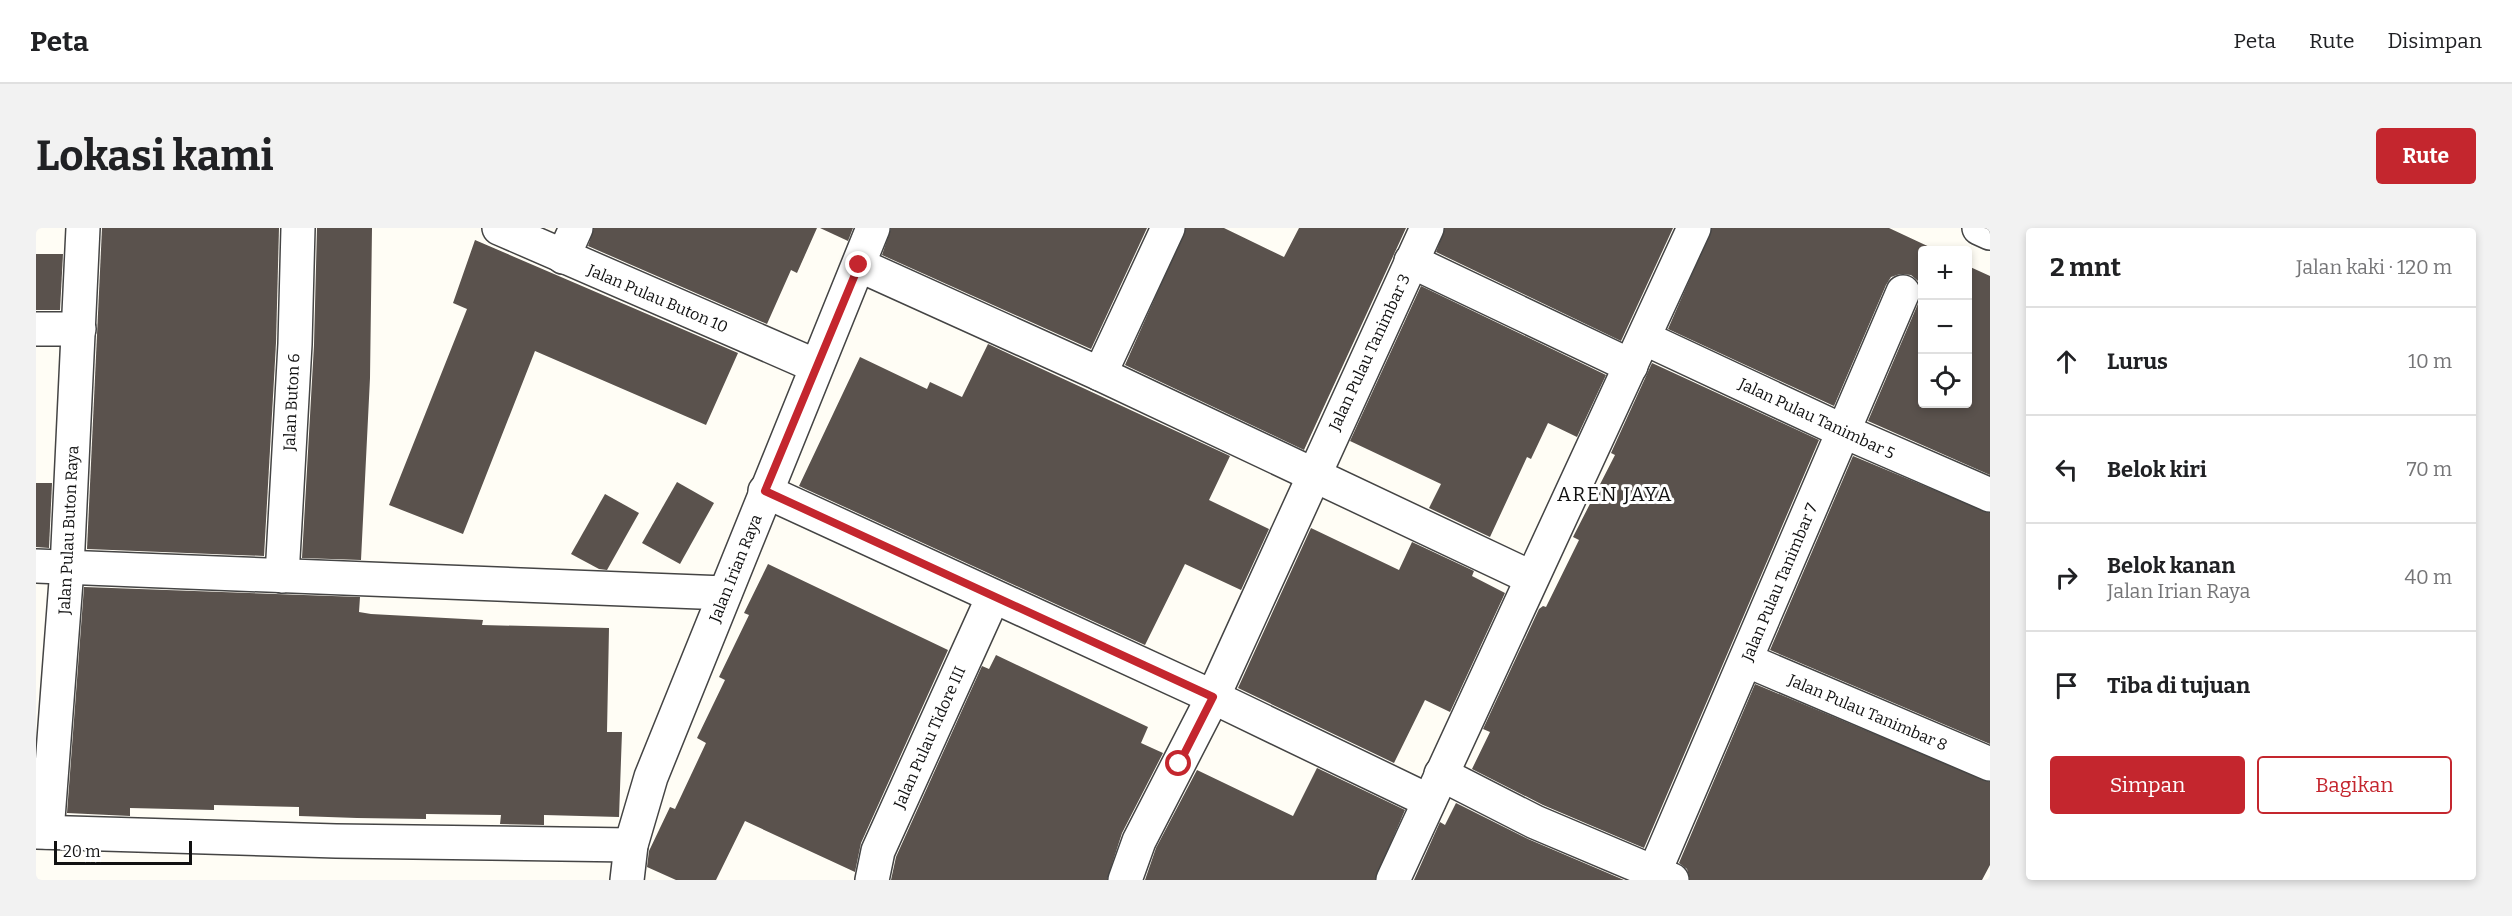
<!DOCTYPE html>
<html lang="id">
<head>
<meta charset="utf-8">
<style>
	body { margin:0; font-family:Bitter,serif; background:#f2f2f2; color:#202124 }
	.controls { position:absolute; right:18px; top:18px; display:grid; overflow:hidden; border-radius:6px; box-shadow:0 3px 9px #0003 }
	.controls button { width:54px; height:54px; display:grid; place-items:center; padding:0; border:0; border-bottom:2px solid #e0e0e0; background:#fff; color:#202124; font:30px sans-serif }
	.scale { position:absolute; left:18px; bottom:15px; width:138px; box-sizing:border-box; padding-left:6px; border:3px solid #111; border-top:0; font-size:16px; line-height:21px; white-space:nowrap; color:#111; -webkit-text-stroke:4px #fff; paint-order:stroke }
	.stop { position:absolute; width:18px; height:18px; margin:-14px; border:4px solid #c4262e; border-radius:50%; background:#fff }
	.stop.end { background:#c4262e; border-color:#fff; box-shadow:0 2px 6px #0008 }
	.list { margin:0; padding:0; list-style:none }
	h2 { display:flex; justify-content:space-between; align-items:center; height:78px; margin:0; padding:0 24px; font-size:26px }
	h2 small { font-size:20px; font-weight:400; color:#757577 }
	.list li { display:grid; grid-template-columns:39px 1fr auto; gap:18px; align-items:center; box-sizing:border-box; height:108px; padding:0 24px; border-top:2px solid #e0e0e0 }
	.list b { display:block; font-size:22px; white-space:nowrap }
	.list p { margin:0; font-size:20px; white-space:nowrap; color:#757577 }
	.list em { font-size:20px; font-style:normal; color:#757577 }
	.actions { display:flex; gap:12px; padding:18px 24px }
	.actions a { flex:1; padding:14px 0; border:2px solid #c4262e; border-radius:6px; text-align:center; font-size:21px; color:#c4262e }
	.actions .main { background:#c4262e; color:#fff }
	.icon { flex:none; width:33px; height:33px; fill:none; stroke:currentColor; stroke-width:2; stroke-linecap:round; stroke-linejoin:round }
	.map { position:relative; flex:none; width:1954px; height:652px; overflow:hidden; border-radius:6px }
	header { display:flex; align-items:center; gap:36px; box-sizing:border-box; height:84px; padding:0 30px; background:#fff; border-bottom:2px solid #e0e0e0 }
	header strong { font-size:28px }
	nav { display:flex; gap:33px; margin-inline-start:auto; font-size:21px }
	.intro { display:flex; align-items:center; justify-content:space-between; box-sizing:border-box; height:144px; padding:0 36px }
	h1 { margin:0; font-size:42px }
	.button { padding:15px 27px; border-radius:6px; background:#c4262e; color:#fff; font-size:21px; font-weight:700 }
	main { display:flex; gap:36px; padding:0 36px }
	aside { flex:1; background:#fff; border-radius:6px; box-shadow:0 3px 9px #0003 }
	.map>svg:first-child { display:block }
</style>
</head>
<body>
<header>
<strong>Peta</strong>
<nav><a>Peta</a><a>Rute</a><a>Disimpan</a></nav>
</header>
<div class="intro"><h1>Lokasi kami</h1><a class="button">Rute</a></div>
<main>
<div class="map">
<svg width="1954" height="652" viewBox="0 0 1954 652">
	<rect width="100%" height="100%" fill="#fffdf5"/>
	<g fill="#5a524d">
		<path d="M 66,0 L 243,0 L 240,115 L 228,328 L 51,321 Z"/>
		<path d="M 281,0 L 336,0 L 334,150 L 325,332 L 266,330 L 278,117 Z"/>
		<path d="M 558,0 L 781,0 L 761,45 L 755,42 L 731,96 L 552,18 Z"/>
		<path d="M 784,0 L 817,0 L 812,13 Z"/>
		<path d="M 855,0 L 1111,0 L 1055,121 L 846,27 Z"/>
		<path d="M 1150,0 L 1188,0 L 1248,29 L 1263,0 L 1370,0 L 1268,222 L 1089,137 Z"/>
		<path d="M 1409,0 L 1637,0 L 1585,113 L 1400,24 Z"/>
		<path d="M 1676,0 L 1853,0 L 1900,22 L 1887,22 L 1887,176 L 1932,176 L 1932,38 L 1954,48 L 1954,247 L 1832,193 L 1884,71 L 1885,61 L 1882,53 L 1875,47 L 1864,46 L 1855,49 L 1850,57 L 1798,178 L 1632,101 Z"/>
		<path d="M 439,12 L 702,125 L 670,197 L 499,123 L 427,306 L 353,277 L 431,81 L 417,75 Z"/>
		<path d="M 0,26 L 27,26 L 24,82 L 0,82 Z"/>
		<path d="M 1385,58 L 1570,147 L 1541,209 L 1512,195 L 1495,231 L 1491,229 L 1454,309 L 1393,280 L 1405,256 L 1314,213 Z"/>
		<path d="M 952,116 L 1194,228 L 1173,272 L 1233,301 L 1205,362 L 1149,336 L 1109,417 L 763,258 L 824,129 L 891,161 L 894,154 L 926,169 Z"/>
		<path d="M 1616,135 L 1783,212 L 1608,620 L 1507,577 L 1436,541 L 1454,504 L 1447,501 L 1503,381 L 1507,378 L 1510,379 L 1543,312 L 1537,309 L 1579,227 L 1575,225 Z"/>
		<path d="M 1817,228 L 1954,285 L 1954,516 L 1734,422 Z"/>
		<path d="M 641,254 L 678,275 L 644,336 L 606,315 Z"/>
		<path d="M 0,255 L 16,255 L 13,320 L 0,319 Z"/>
		<path d="M 569,266 L 603,285 L 571,342 L 563,341 L 535,326 Z"/>
		<path d="M 1275,300 L 1363,342 L 1376,314 L 1438,343 L 1436,348 L 1469,365 L 1414,484 L 1389,472 L 1358,535 L 1202,460 Z"/>
		<path d="M 732,336 L 912,422 L 825,615 L 819,644 L 709,593 L 680,652 L 640,652 L 611,639 L 613,623 L 634,579 L 639,581 L 670,515 L 661,510 L 689,452 L 683,449 L 713,387 L 708,385 Z"/>
		<path d="M 48,359 L 324,369 L 323,384 L 335,386 L 447,392 L 446,397 L 573,400 L 571,504 L 586,504 L 583,589 L 508,587 L 508,597 L 464,596 L 465,587 L 390,586 L 390,591 L 321,590 L 263,588 L 263,579 L 178,577 L 178,582 L 94,580 L 94,588 L 31,585 Z"/>
		<path d="M 960,427 L 1112,499 L 1105,515 L 1127,525 L 1086,605 L 1071,652 L 855,652 L 860,629 L 946,438 L 953,441 Z"/>
		<path d="M 1719,456 L 1954,554 L 1954,637 L 1946,652 L 1654,652 L 1651,641 L 1643,635 Z"/>
		<path d="M 1281,540 L 1369,582 L 1339,652 L 1109,652 L 1120,620 L 1161,542 L 1257,588 Z"/>
		<path d="M 1420,575 L 1492,611 L 1588,652 L 1378,652 L 1404,594 L 1409,597 Z"/>
	</g>
	<g fill="none" stroke-linecap="round" stroke-linejoin="round">
		<defs>
			<g id="street">
				<path d="M 463,0 L 780,138"/>
				<path d="M 1943,0 L 1954,5"/>
				<path d="M 527,29 L 540,0"/>
				<path d="M 1375,33 L 1595,138"/>
				<path d="M 823,37 L 1064,146 L 1494,349"/>
				<path d="M 0,101 L 43,101"/>
				<path d="M 1608,110 L 1807,203 L 1954,267"/>
				<path d="M 1064,146 L 1132,0"/>
				<path d="M 729,263 L 1177,469 L 1393,573"/>
				<path d="M 0,338 L 689,365"/>
				<path d="M 246,348 L 259,116 L 262,0"/>
				<path d="M 1710,432 L 1954,536"/>
				<path d="M 1405,546 L 1499,594 L 1636,652"/>
				<path d="M 0,604 L 300,613 L 595,617"/>
				<path d="M 11,604 L 31,340 L 47,0"/>
				<path d="M 591,652 L 595,617 L 615,549 L 837,0"/>
				<path d="M 836,652 L 842,623 L 957,369"/>
				<path d="M 1089,652 L 1103,613 L 1177,469 L 1391,0"/>
				<path d="M 1357,652 L 1658,0"/>
				<path d="M 1615,652 L 1867,64"/>
			</g>
		</defs>
		<use href="#street" stroke="#444" stroke-width="36"/>
		<use href="#street" stroke="#fff" stroke-width="33"/>
	</g>
	<g fill="none" stroke-linecap="round" stroke-linejoin="round">
		<path stroke="#c4262e" stroke-width="8" d="M 823,37 L 729,263 L 1177,469 L 1143,536"/>
	</g>
	<g text-anchor="middle" stroke-width="6" stroke-linejoin="round" paint-order="stroke">
		<g font-size="16" fill="#111" stroke="#fff">
			<text transform="translate(622 70) rotate(23)" y="6">Jalan Pulau Buton 10</text>
			<text transform="translate(1333 124) rotate(-65)" y="6">Jalan Pulau Tanimbar 3</text>
			<text transform="translate(255 174) rotate(-87)" y="6">Jalan Buton 6</text>
			<text transform="translate(1781 190) rotate(25)" y="6">Jalan Pulau Tanimbar 5</text>
			<text transform="translate(32 302) rotate(-87)" y="6">Jalan Pulau Buton Raya</text>
			<text transform="translate(699 340) rotate(-68)" y="6">Jalan Irian Raya</text>
			<text transform="translate(1743 354) rotate(-67)" y="6">Jalan Pulau Tanimbar 7</text>
			<text transform="translate(1832 484) rotate(23)" y="6">Jalan Pulau Tanimbar 8</text>
			<text transform="translate(893 509) rotate(-66)" y="6">Jalan Pulau Tidore III</text>
		</g>
		<g font-size="20" letter-spacing="1.5" fill="#111" stroke="#fff">
			<text x="1579" y="273">AREN JAYA</text>
		</g>
	</g>
</svg>
<div class="controls">
<button>+</button>
<button>−</button>
<button><svg class="icon" aria-label="locate" viewBox="0 0 24 24"><circle cx="12" cy="12" r="6"/><path d="M12 2v4M12 18v4M2 12h4M18 12h4"/></svg></button>
</div>
<div class="scale">20 m</div>
<div class="stop" style="left:1143px;top:536px"></div>
<div class="stop end" style="left:823px;top:37px"></div>
</div>
<aside>
<h2>2 mnt<small>Jalan kaki · 120 m</small></h2>
<ul class="list">
<li><svg class="icon" aria-label="ahead" viewBox="0 0 24 24"><path d="M12 20V5M6 11l6-6 6 6"/></svg><div><b>Lurus</b></div><em>10 m</em></li>
<li><svg class="icon" aria-label="left" viewBox="0 0 24 24"><path d="M17 20v-9H6M10 6l-5 5 5 5"/></svg><div><b>Belok kiri</b></div><em>70 m</em></li>
<li><svg class="icon" aria-label="right" viewBox="0 0 24 24"><path d="M7 20v-9h11M14 6l5 5-5 5"/></svg><div><b>Belok kanan</b><p>Jalan Irian Raya</p></div><em>40 m</em></li>
<li><svg class="icon" aria-label="arrive" viewBox="0 0 24 24"><path d="M6 21V4h12l-3 4 3 4H6"/></svg><div><b>Tiba di tujuan</b></div></li>
</ul>
<div class="actions"><a class="main">Simpan</a><a>Bagikan</a></div>
</aside>
</main>
</body>
</html>
